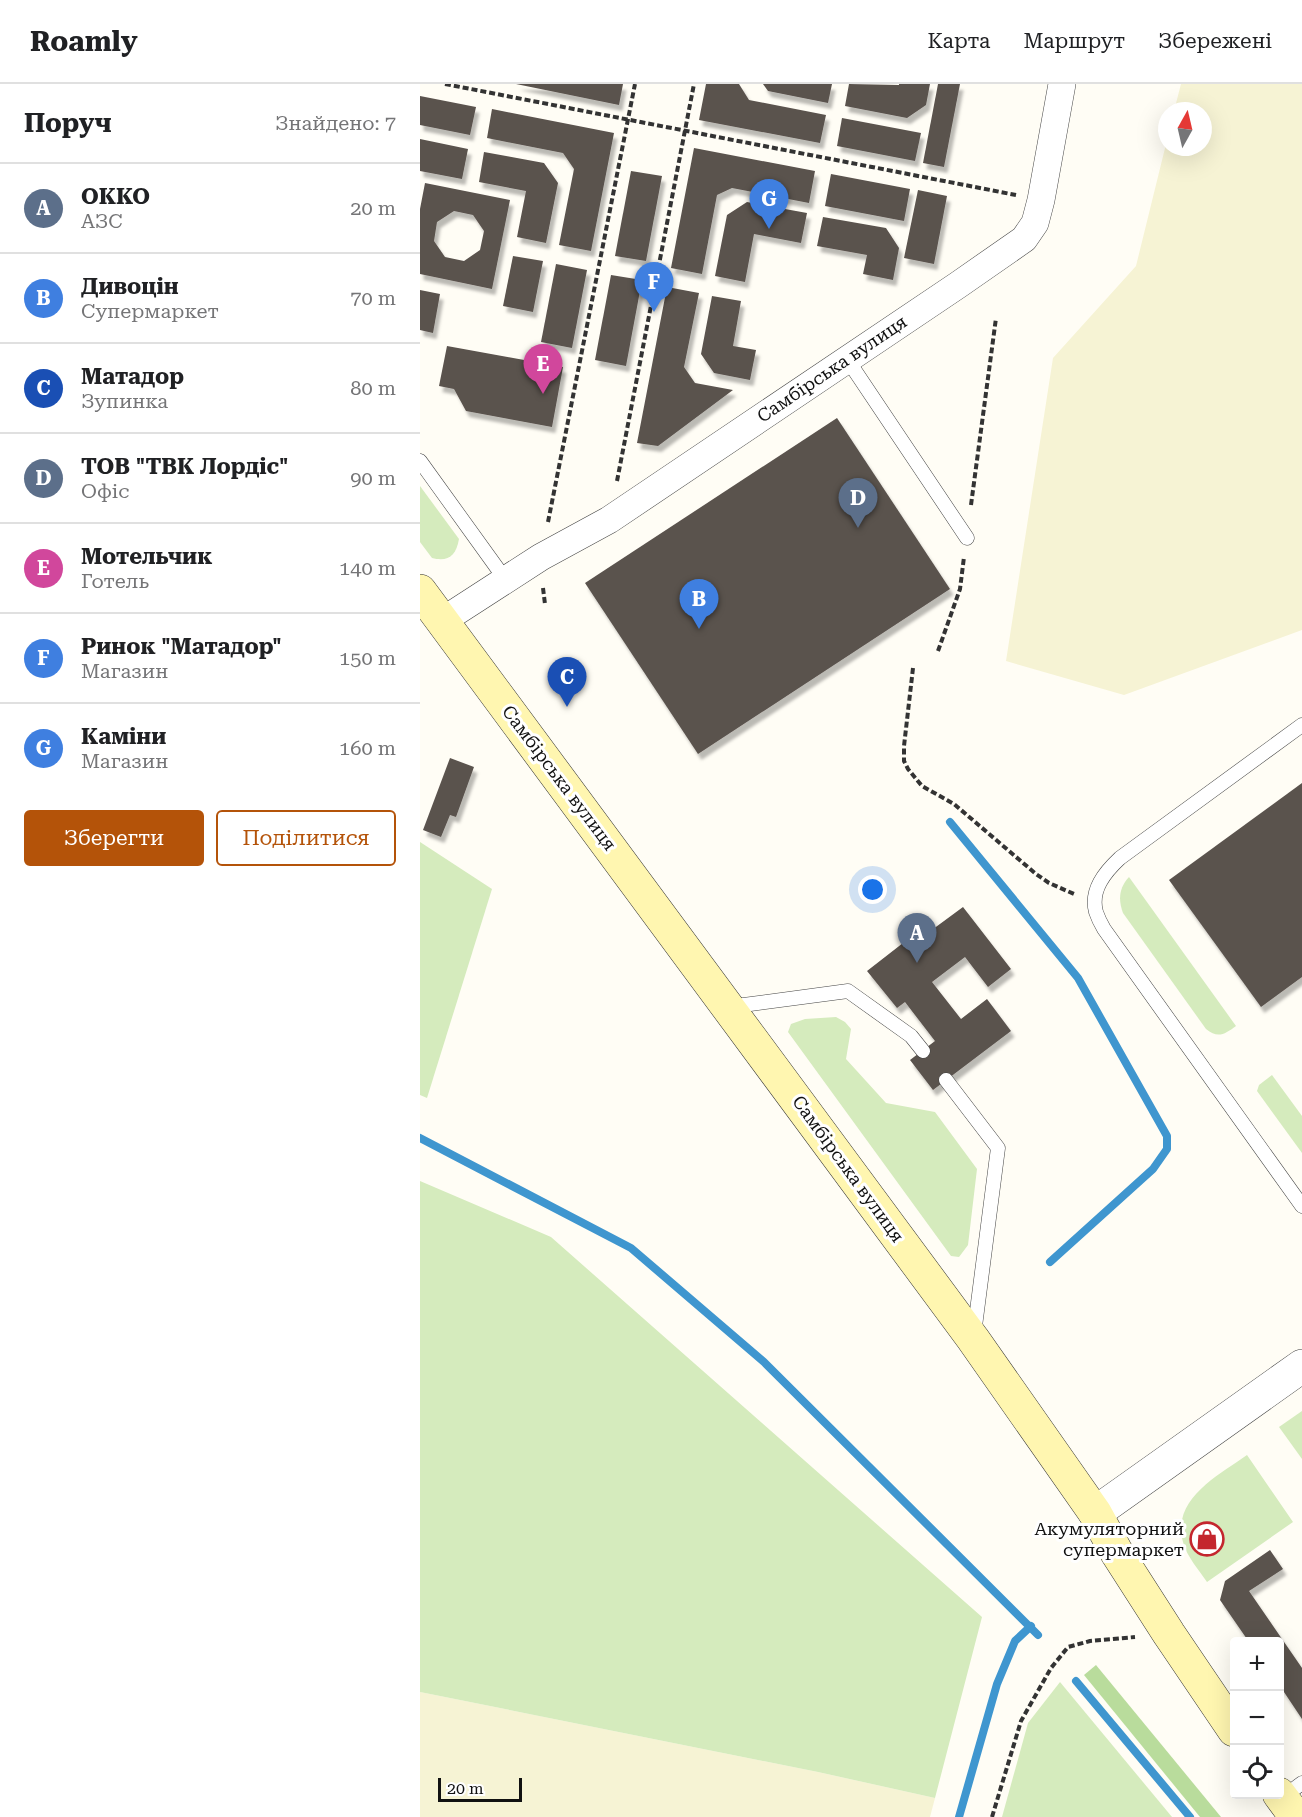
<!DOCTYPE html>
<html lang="uk">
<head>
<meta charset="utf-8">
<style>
	body { margin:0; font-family:"Roboto Serif",serif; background:#f6f6f6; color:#202124 }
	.controls { position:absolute; right:18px; bottom:18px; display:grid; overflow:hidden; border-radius:6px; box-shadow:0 6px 24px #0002 }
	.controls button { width:54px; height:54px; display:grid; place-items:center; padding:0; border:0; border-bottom:2px solid #e0e0e0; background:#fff; color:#202124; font:30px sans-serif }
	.compass { position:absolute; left:738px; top:18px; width:54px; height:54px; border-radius:50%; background:#fff; box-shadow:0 6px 24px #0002; rotate:8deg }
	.scale { position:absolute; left:18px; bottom:15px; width:84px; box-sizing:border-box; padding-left:6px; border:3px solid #111; border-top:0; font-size:16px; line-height:21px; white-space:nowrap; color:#111; -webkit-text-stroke:4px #fff; paint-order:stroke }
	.you { position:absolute; left:453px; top:806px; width:21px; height:21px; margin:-15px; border:4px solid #fff; border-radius:50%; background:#1a73e8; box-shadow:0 0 0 9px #1a73e833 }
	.badge { display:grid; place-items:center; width:39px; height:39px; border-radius:50%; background:#b45309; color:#fff; font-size:20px; font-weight:700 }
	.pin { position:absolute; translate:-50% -50px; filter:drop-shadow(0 2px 3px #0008) }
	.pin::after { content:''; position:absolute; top:32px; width:21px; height:18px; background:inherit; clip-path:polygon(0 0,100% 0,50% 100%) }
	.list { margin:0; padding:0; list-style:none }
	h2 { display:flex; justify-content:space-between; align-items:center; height:78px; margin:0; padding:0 24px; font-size:26px }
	h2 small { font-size:20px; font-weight:400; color:#757577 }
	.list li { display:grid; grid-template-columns:39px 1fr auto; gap:18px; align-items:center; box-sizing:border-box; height:90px; padding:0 24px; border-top:2px solid #e0e0e0 }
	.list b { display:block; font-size:22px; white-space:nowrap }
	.list p { margin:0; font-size:20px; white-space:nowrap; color:#757577 }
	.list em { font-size:20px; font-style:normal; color:#757577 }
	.actions { display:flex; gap:12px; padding:18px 24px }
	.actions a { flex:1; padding:14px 0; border:2px solid #b45309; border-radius:6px; text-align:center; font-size:21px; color:#b45309 }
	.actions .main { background:#b45309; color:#fff }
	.icon { flex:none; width:33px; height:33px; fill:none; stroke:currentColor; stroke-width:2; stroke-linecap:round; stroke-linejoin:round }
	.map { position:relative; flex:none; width:882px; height:1733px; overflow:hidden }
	header { display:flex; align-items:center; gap:36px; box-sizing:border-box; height:84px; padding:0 30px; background:#fff; border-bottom:2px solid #e0e0e0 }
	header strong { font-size:28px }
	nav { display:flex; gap:33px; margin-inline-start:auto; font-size:21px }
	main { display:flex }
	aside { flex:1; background:#fff }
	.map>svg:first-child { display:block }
</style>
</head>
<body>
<header>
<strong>Roamly</strong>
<nav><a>Карта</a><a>Маршрут</a><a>Збережені</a></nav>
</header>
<main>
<aside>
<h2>Поруч<small>Знайдено: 7</small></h2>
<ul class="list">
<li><span class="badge" style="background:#5c6f8a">A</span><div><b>ОККО</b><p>АЗС</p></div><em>20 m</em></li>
<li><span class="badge" style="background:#3f7fe0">B</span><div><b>Дивоцін</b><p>Супермаркет</p></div><em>70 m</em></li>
<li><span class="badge" style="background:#1a4fb4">C</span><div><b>Матадор</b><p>Зупинка</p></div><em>80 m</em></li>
<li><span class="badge" style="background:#5c6f8a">D</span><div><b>ТОВ &quot;ТВК Лордіс&quot;</b><p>Офіс</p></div><em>90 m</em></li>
<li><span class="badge" style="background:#d1479c">E</span><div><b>Мотельчик</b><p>Готель</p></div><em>140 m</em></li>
<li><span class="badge" style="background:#3f7fe0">F</span><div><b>Ринок &quot;Матадор&quot;</b><p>Магазин</p></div><em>150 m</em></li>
<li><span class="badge" style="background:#3f7fe0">G</span><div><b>Каміни</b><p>Магазин</p></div><em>160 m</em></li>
</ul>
<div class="actions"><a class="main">Зберегти</a><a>Поділитися</a></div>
</aside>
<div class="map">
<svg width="882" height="1733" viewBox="0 0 882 1733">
	<defs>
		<filter id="shadow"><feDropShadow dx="3.5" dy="6" stdDeviation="1.5" flood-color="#0004"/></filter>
	</defs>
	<rect width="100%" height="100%" fill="#fffdf5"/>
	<g fill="#f6f3d4">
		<path d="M 761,0 L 882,0 L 882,546 L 704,611 L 586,577 L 633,274 L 716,182 L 747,56 L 747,63 L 783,63 L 783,27 L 754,27 Z"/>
		<path d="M 0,1608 L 398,1688 L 515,1714 L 510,1733 L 0,1733 Z"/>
	</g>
	<g fill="#d5ebbd">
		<path d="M 0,402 L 39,455 C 36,472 28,478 12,474 L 0,458 Z"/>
		<path d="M 0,758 L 72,805 L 7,1014 L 0,1011 Z"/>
		<path d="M 709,793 L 816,942 C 805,950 798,955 786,945 L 703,829 C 698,815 699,804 709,793 Z"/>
		<path d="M 416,933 L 425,938 L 431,945 L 426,975 L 466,1019 L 515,1028 L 557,1085 L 548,1161 L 539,1173 L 531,1172 L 368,948 L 371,940 L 385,935 Z"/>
		<path d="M 852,991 L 882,1032 L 882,1069 L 837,1007 L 839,1001 Z"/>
		<path d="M 0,1097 L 131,1153 L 562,1533 L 515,1714 L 398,1688 L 0,1608 Z"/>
		<path d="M 882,1327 L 882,1375 L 859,1343 Z"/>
		<path d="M 827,1371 L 873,1438 L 787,1498 C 779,1486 767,1473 763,1458 C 751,1415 799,1391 827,1371 Z"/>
		<path d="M 640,1598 L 752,1733 L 582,1733 L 608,1639 Z"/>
	</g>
	<path fill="#b9dc9c" d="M 676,1581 L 801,1733 L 780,1733 L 664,1591 Z"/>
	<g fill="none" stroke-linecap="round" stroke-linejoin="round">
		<g stroke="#3f96cf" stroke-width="8">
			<path d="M 530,738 L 658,894 L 747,1052 L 747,1065 L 733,1085 L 630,1178"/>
			<path d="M 0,1054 L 211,1164 L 344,1278 L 618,1551"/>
			<path d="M 656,1597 L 770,1733"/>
			<path d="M 539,1733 L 577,1600 L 595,1557 L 611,1542"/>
		</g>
	</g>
	<g fill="#5a524d" fill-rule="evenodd" filter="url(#shadow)">
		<path d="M 96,0 L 203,0 L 199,21 Z"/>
		<path d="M 286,0 L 319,0 L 329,16 L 406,31 L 400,59 L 279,36 Z"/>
		<path d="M 343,0 L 412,0 L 408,19 L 348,7 Z"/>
		<path d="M 429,0 L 479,1 L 479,0 L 510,0 L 506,21 L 487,34 L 425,22 Z"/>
		<path d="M 518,0 L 540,0 L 524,83 L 503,79 Z"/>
		<path d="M 0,12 L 56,23 L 50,51 L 0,41 Z"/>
		<path d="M 72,25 L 194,49 L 171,167 L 139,161 L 154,85 L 143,69 L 67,54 Z"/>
		<path d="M 422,34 L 501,49 L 495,77 L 417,62 Z"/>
		<path d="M 0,55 L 48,65 L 42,95 L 0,87 Z"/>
		<path d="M 274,64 L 395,87 L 389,119 L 312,104 L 297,111 L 282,190 L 251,184 Z"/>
		<path d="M 64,68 L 124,79 L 138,99 L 126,159 L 97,153 L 106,107 L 59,98 Z"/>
		<path d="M 211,87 L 242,92 L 226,177 L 195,172 Z"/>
		<path d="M 411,90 L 490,105 L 484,137 L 405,122 Z"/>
		<path d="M 5,99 L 90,116 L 72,205 L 0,190 L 0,125 ZM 34,127 L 53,131 L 64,147 L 60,166 L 44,177 L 25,173 L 14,157 L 17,138 Z"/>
		<path d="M 498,106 L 527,112 L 514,180 L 484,174 Z"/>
		<path d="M 327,118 L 387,129 L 381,159 L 334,150 L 325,198 L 295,192 L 307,131 Z"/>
		<path d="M 403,133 L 466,144 L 479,164 L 473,196 L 443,190 L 447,171 L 397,162 Z"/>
		<path d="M 93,172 L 123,177 L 113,228 L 83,222 Z"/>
		<path d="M 136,180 L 167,186 L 152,264 L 121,258 Z"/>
		<path d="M 191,191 L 222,196 L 206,282 L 175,276 Z"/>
		<path d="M 247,203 L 279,209 L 264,283 L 275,299 L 313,306 L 238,362 L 217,359 Z"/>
		<path d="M 0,206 L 20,210 L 13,249 L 0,246 Z"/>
		<path d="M 292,212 L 321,217 L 313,262 L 336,266 L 330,296 L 294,289 L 281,270 Z"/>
		<path d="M 27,262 L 143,283 L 132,343 L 46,327 L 34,305 L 19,302 Z"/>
		<path d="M 417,334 L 530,505 L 278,670 L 165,499 Z"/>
		<path d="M 30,674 L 54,683 L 36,733 L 30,731 L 21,753 L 3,746 Z"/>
		<path d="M 882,699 L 882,893 L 841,923 L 749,796 Z"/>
		<path d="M 543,823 L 591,885 L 568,903 L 545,873 L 512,898 L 541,935 L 567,915 L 591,947 L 513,1006 L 490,976 L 515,957 L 485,918 L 477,924 L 447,887 L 501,845 L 505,851 Z"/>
		<path d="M 850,1466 L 863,1485 L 829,1507 L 882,1584 L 882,1635 L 860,1602 L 860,1558 L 829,1558 L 800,1516 L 805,1497 Z"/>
	</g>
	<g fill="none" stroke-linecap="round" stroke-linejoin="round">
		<defs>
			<g id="service">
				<path d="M 427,275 L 547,454"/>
				<path d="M 0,377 L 85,495"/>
				<path d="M 882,641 L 700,774 C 685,788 670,806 676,828 C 678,834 681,840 684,845 L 882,1122"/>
				<path d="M 308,923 L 428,907 L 491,952 L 503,967"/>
				<path d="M 526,996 L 578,1064 L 554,1250"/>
				<path d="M 862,1714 L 882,1699"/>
			</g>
			<path id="minor" d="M 22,537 L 121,473 L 189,436 L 538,201 L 604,155 L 615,139 L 621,116 L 642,0"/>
			<path id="tertiary" d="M 675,1429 L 882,1282"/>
			<g id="secondary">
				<path d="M 0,507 L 553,1255 L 675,1429 L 697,1469 L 749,1550 L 814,1646"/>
				<path d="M 859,1710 L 876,1733"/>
			</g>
		</defs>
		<use href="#service" stroke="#444" stroke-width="15"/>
		<use href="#minor" stroke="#444" stroke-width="28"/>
		<use href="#tertiary" stroke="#444" stroke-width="34"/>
		<use href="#secondary" stroke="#333" stroke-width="34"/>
		<g stroke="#333" stroke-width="4" stroke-dasharray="6 3" stroke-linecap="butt">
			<path d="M 25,0 L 596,111"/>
			<path d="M 197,397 L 274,0"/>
			<path d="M 551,421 L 576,234"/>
			<path d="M 128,438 L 215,0"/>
			<path d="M 123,504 L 125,520"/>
			<path d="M 518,567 L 540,505 L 544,473"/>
			<path d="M 493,584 L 484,662 L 484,677 L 488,685 L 502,702 L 534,720 L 616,790 L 629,799 L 654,810"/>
			<path d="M 572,1733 L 601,1637 L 631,1584 L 648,1563 L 670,1557 L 715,1553"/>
		</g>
		<use href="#service" stroke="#fff" stroke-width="14"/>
		<use href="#minor" stroke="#fff" stroke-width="27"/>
		<use href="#tertiary" stroke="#fff" stroke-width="33"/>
		<use href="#secondary" stroke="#fff6b0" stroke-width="33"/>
	</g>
	<defs>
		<symbol id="shop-ring" viewBox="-11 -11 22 22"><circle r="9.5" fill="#fff" stroke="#c4262e" stroke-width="1.5"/><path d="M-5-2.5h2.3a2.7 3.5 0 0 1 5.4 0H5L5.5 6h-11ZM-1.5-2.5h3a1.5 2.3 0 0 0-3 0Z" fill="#c4262e"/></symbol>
	</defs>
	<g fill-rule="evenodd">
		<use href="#shop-ring" x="768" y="1436" width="38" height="38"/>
	</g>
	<g text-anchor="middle" stroke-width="6" stroke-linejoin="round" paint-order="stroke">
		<g font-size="18" fill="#111" stroke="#fff">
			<text transform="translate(412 285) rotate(-34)" y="6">Самбірська вулиця</text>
			<text transform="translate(139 694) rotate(53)" y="6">Самбірська вулиця</text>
			<text transform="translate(428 1085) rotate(54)" y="6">Самбірська вулиця</text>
		</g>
		<g font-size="18" fill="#111" stroke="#fff" text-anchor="end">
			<text x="764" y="1451">Акумуляторний<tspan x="764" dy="21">супермаркет</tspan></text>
		</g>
	</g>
</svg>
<div class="controls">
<button>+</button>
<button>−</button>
<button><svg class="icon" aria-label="locate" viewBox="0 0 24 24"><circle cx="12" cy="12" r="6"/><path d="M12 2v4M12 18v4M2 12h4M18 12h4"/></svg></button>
</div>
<svg class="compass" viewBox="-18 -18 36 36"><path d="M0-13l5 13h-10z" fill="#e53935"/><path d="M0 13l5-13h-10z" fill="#757577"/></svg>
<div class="scale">20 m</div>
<div class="you"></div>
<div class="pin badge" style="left:497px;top:879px;background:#5c6f8a">A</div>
<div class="pin badge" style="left:279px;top:545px;background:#3f7fe0">B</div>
<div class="pin badge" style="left:147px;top:623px;background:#1a4fb4">C</div>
<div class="pin badge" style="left:438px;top:444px;background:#5c6f8a">D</div>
<div class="pin badge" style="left:123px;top:310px;background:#d1479c">E</div>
<div class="pin badge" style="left:234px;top:228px;background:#3f7fe0">F</div>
<div class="pin badge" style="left:349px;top:145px;background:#3f7fe0">G</div>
</div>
</main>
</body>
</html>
